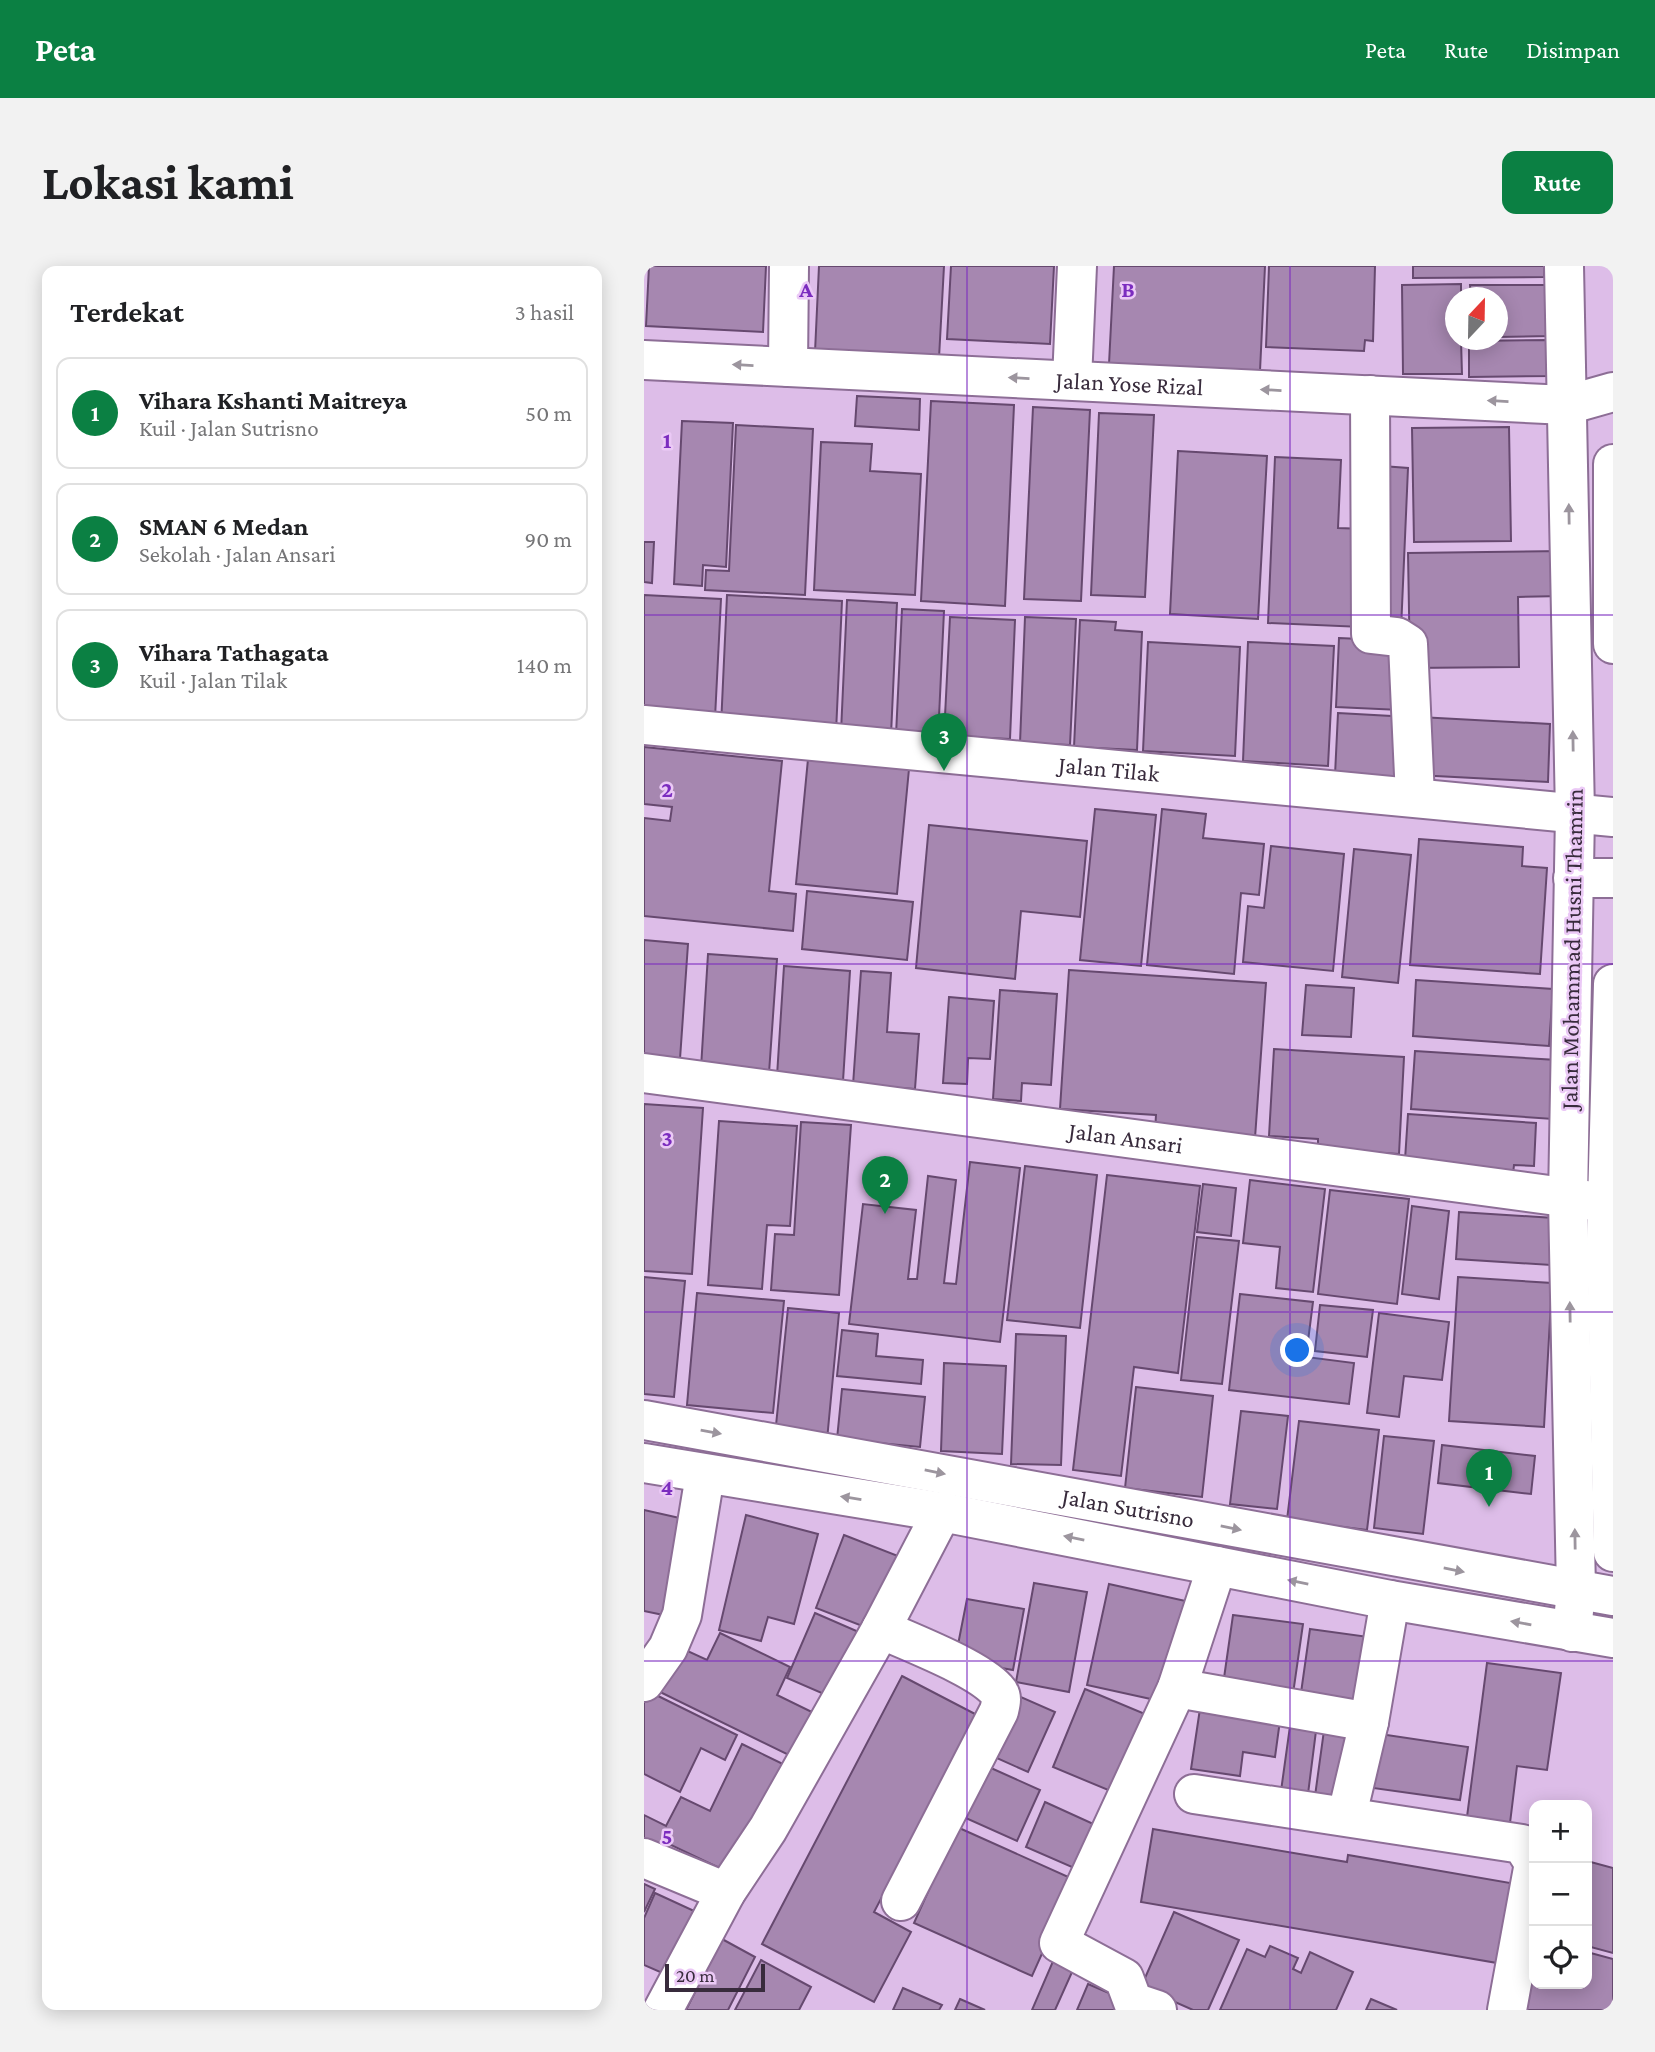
<!DOCTYPE html>
<html lang="id">
<head>
<meta charset="utf-8">
<style>
	body { margin:0; font-family:"Crimson Pro",serif; background:#f2f2f2; color:#202124 }
	.controls { position:absolute; right:21px; bottom:21px; display:grid; overflow:hidden; border-radius:14px; box-shadow:0 4px 18px #0003 }
	.controls button { width:63px; height:63px; display:grid; place-items:center; padding:0; border:0; border-bottom:2px solid #e0e0e0; background:#fff; color:#202124; font:35px sans-serif }
	.compass { position:absolute; left:801px; top:21px; width:63px; height:63px; border-radius:50%; background:#fff; box-shadow:0 4px 18px #0003; rotate:22deg }
	.scale { position:absolute; left:21px; bottom:18px; width:100px; box-sizing:border-box; padding-left:7px; border:4px solid #382b3c; border-top:0; font-size:19px; line-height:24px; white-space:nowrap; color:#382b3c; -webkit-text-stroke:5px #ebc9f6; paint-order:stroke }
	.you { position:absolute; left:654px; top:1085px; width:24px; height:24px; margin:-18px; border:5px solid #fff; border-radius:50%; background:#1a73e8; box-shadow:0 0 0 10px #1a73e833 }
	.badge { display:grid; place-items:center; width:46px; height:46px; border-radius:50%; background:#0b8043; color:#fff; font-size:23px; font-weight:700 }
	.pin { position:absolute; translate:-50% -58px; filter:drop-shadow(0 2px 4px #0008) }
	.pin::after { content:''; position:absolute; top:37px; width:24px; height:21px; background:inherit; clip-path:polygon(0 0,100% 0,50% 100%) }
	.list { margin:0; padding:0; list-style:none }
	h2 { display:flex; justify-content:space-between; align-items:center; height:91px; margin:0; padding:0 28px; font-size:30px }
	h2 small { font-size:23px; font-weight:400; color:#757577 }
	.list li { display:grid; grid-template-columns:46px 1fr auto; gap:21px; align-items:center; box-sizing:border-box; height:112px; margin:0 14px 14px; padding:0 14px; border:2px solid #e0e0e0; border-radius:14px }
	.list b { display:block; font-size:26px; white-space:nowrap }
	.list p { margin:0; font-size:23px; white-space:nowrap; color:#757577 }
	.list em { font-size:23px; font-style:normal; color:#757577 }
	.icon { flex:none; width:38px; height:38px; fill:none; stroke:currentColor; stroke-width:2; stroke-linecap:round; stroke-linejoin:round }
	.map { position:relative; flex:none; width:969px; height:1744px; overflow:hidden; border-radius:14px }
	header { display:flex; align-items:center; gap:42px; box-sizing:border-box; height:98px; padding:0 35px; background:#0b8043; color:#fff }
	header strong { font-size:33px }
	nav { display:flex; gap:38px; margin-inline-start:auto; font-size:24px }
	.intro { display:flex; align-items:center; justify-content:space-between; box-sizing:border-box; height:168px; padding:0 42px }
	h1 { margin:0; font-size:49px }
	.button { padding:18px 32px; border-radius:14px; background:#0b8043; color:#fff; font-size:24px; font-weight:700 }
	main { display:flex; gap:42px; padding:0 42px }
	aside { flex:1; background:#fff; border-radius:14px; box-shadow:0 4px 18px #0003 }
	.map>svg:first-child { display:block }
</style>
</head>
<body>
<header>
<strong>Peta</strong>
<nav><a>Peta</a><a>Rute</a><a>Disimpan</a></nav>
</header>
<div class="intro"><h1>Lokasi kami</h1><a class="button">Rute</a></div>
<main>
<aside>
<h2>Terdekat<small>3 hasil</small></h2>
<ul class="list">
<li><span class="badge">1</span><div><b>Vihara Kshanti Maitreya</b><p>Kuil · Jalan Sutrisno</p></div><em>50 m</em></li>
<li><span class="badge">2</span><div><b>SMAN 6 Medan</b><p>Sekolah · Jalan Ansari</p></div><em>90 m</em></li>
<li><span class="badge">3</span><div><b>Vihara Tathagata</b><p>Kuil · Jalan Tilak</p></div><em>140 m</em></li>
</ul>
</aside>
<div class="map">
<svg width="969" height="1744" viewBox="0 0 969 1744">
	<rect width="100%" height="100%" fill="#ddbde8"/>
	<g fill="#a687b0" stroke="#66496f" stroke-width="2">
		<path d="M 5,0 L 122,0 L 119,66 L 2,60 Z"/>
		<path d="M 175,0 L 300,0 L 295,92 L 171,86 Z"/>
		<path d="M 307,0 L 410,0 L 406,78 L 303,73 Z"/>
		<path d="M 470,0 L 621,0 L 616,105 L 465,98 Z"/>
		<path d="M 625,0 L 731,0 L 729,75 L 721,74 L 720,85 L 622,81 Z"/>
		<path d="M 769,0 L 900,0 L 900,11 L 769,12 Z"/>
		<path d="M 817,18 L 817,32 L 811,32 L 811,74 L 817,74 L 818,108 L 759,108 L 758,19 Z"/>
		<path d="M 826,19 L 905,19 L 906,70 L 853,71 L 853,32 L 827,32 Z"/>
		<path d="M 908,74 L 908,110 L 825,111 L 825,75 Z"/>
		<path d="M 213,130 L 276,133 L 275,164 L 211,160 Z"/>
		<path d="M 287,135 L 370,139 L 361,340 L 277,335 Z"/>
		<path d="M 389,141 L 446,144 L 437,335 L 380,333 Z"/>
		<path d="M 455,147 L 510,149 L 501,331 L 447,329 Z"/>
		<path d="M 38,155 L 89,157 L 82,301 L 59,299 L 58,320 L 30,318 Z"/>
		<path d="M 92,159 L 169,163 L 161,329 L 61,324 L 62,304 L 85,305 Z"/>
		<path d="M 865,161 L 867,275 L 770,276 L 768,162 Z"/>
		<path d="M 177,176 L 228,178 L 226,205 L 277,208 L 271,329 L 170,324 Z"/>
		<path d="M 534,185 L 623,190 L 614,353 L 526,348 Z"/>
		<path d="M 631,191 L 697,194 L 694,262 L 722,263 L 718,361 L 624,357 Z"/>
		<path d="M 738,200 L 764,202 L 757,364 L 731,363 Z"/>
		<path d="M 0,276 L 10,276 L 8,317 L 0,316 Z"/>
		<path d="M 918,285 L 919,330 L 874,331 L 875,401 L 766,402 L 764,287 Z"/>
		<path d="M 0,329 L 77,333 L 71,452 L 0,448 Z"/>
		<path d="M 83,329 L 198,335 L 192,466 L 77,460 Z"/>
		<path d="M 203,334 L 253,337 L 247,469 L 197,466 Z"/>
		<path d="M 258,343 L 300,345 L 294,472 L 252,469 Z"/>
		<path d="M 306,351 L 371,354 L 366,473 L 300,470 Z"/>
		<path d="M 381,351 L 432,353 L 426,479 L 376,477 Z"/>
		<path d="M 436,354 L 472,356 L 471,364 L 498,366 L 493,484 L 430,481 Z"/>
		<path d="M 695,372 L 759,375 L 756,444 L 692,441 Z"/>
		<path d="M 504,376 L 596,381 L 591,490 L 499,485 Z"/>
		<path d="M 604,376 L 690,380 L 684,500 L 599,495 Z"/>
		<path d="M 694,447 L 765,451 L 762,513 L 691,509 Z"/>
		<path d="M 775,451 L 906,458 L 904,516 L 773,509 Z"/>
		<path d="M 0,481 L 138,495 L 125,625 L 152,628 L 149,665 L 0,650 L 0,552 L 26,555 L 28,541 L 0,538 Z"/>
		<path d="M 164,493 L 265,503 L 253,628 L 152,618 Z"/>
		<path d="M 451,543 L 512,549 L 497,700 L 436,694 Z"/>
		<path d="M 518,543 L 562,548 L 559,572 L 620,578 L 615,629 L 597,627 L 590,708 L 503,699 Z"/>
		<path d="M 285,559 L 443,575 L 436,651 L 377,645 L 371,713 L 272,702 Z"/>
		<path d="M 775,573 L 879,581 L 878,600 L 903,602 L 896,708 L 766,699 Z"/>
		<path d="M 627,580 L 700,588 L 689,705 L 599,696 L 604,640 L 620,642 Z"/>
		<path d="M 710,583 L 767,589 L 754,717 L 698,711 Z"/>
		<path d="M 163,625 L 269,636 L 263,694 L 158,683 Z"/>
		<path d="M 0,674 L 44,678 L 36,793 L 0,791 Z"/>
		<path d="M 64,688 L 133,693 L 125,807 L 57,802 Z"/>
		<path d="M 140,700 L 206,705 L 199,815 L 133,810 Z"/>
		<path d="M 425,704 L 622,717 L 611,872 L 511,865 L 512,849 L 416,843 Z"/>
		<path d="M 217,705 L 247,707 L 243,766 L 275,768 L 271,823 L 209,819 Z"/>
		<path d="M 772,714 L 909,723 L 905,780 L 769,770 Z"/>
		<path d="M 662,719 L 710,722 L 707,771 L 658,769 Z"/>
		<path d="M 356,724 L 413,728 L 407,819 L 378,817 L 377,835 L 349,833 Z"/>
		<path d="M 305,731 L 350,735 L 346,793 L 324,792 L 323,818 L 299,817 Z"/>
		<path d="M 630,783 L 760,791 L 755,888 L 674,883 L 674,873 L 625,870 Z"/>
		<path d="M 771,785 L 913,794 L 909,853 L 767,843 Z"/>
		<path d="M 0,838 L 59,842 L 48,1008 L 0,1005 Z"/>
		<path d="M 764,848 L 892,857 L 890,900 L 870,899 L 868,917 L 760,909 Z"/>
		<path d="M 75,855 L 153,860 L 146,960 L 123,959 L 118,1023 L 64,1019 Z"/>
		<path d="M 157,856 L 207,859 L 195,1029 L 127,1024 L 131,968 L 150,969 Z"/>
		<path d="M 326,896 L 376,902 L 356,1076 L 205,1058 L 219,938 L 272,944 L 264,1013 L 273,1013 L 284,910 L 312,914 L 300,1017 L 312,1018 Z"/>
		<path d="M 381,900 L 453,909 L 436,1062 L 363,1054 Z"/>
		<path d="M 463,909 L 556,920 L 534,1107 L 490,1101 L 477,1210 L 429,1204 Z"/>
		<path d="M 606,914 L 681,923 L 669,1026 L 632,1022 L 636,981 L 599,977 Z"/>
		<path d="M 559,918 L 592,922 L 587,970 L 553,966 Z"/>
		<path d="M 686,924 L 765,933 L 753,1038 L 674,1028 Z"/>
		<path d="M 768,940 L 805,945 L 795,1033 L 758,1028 Z"/>
		<path d="M 815,946 L 910,952 L 907,999 L 812,993 Z"/>
		<path d="M 553,971 L 595,975 L 578,1118 L 537,1114 Z"/>
		<path d="M 0,1011 L 41,1015 L 30,1131 L 0,1128 Z"/>
		<path d="M 814,1011 L 908,1017 L 900,1161 L 805,1155 Z"/>
		<path d="M 53,1027 L 140,1035 L 129,1147 L 43,1139 Z"/>
		<path d="M 596,1028 L 669,1036 L 662,1091 L 710,1097 L 705,1138 L 585,1124 Z"/>
		<path d="M 676,1039 L 729,1044 L 723,1091 L 671,1085 Z"/>
		<path d="M 144,1042 L 195,1047 L 183,1174 L 131,1169 Z"/>
		<path d="M 735,1047 L 805,1056 L 798,1114 L 760,1110 L 755,1151 L 723,1147 Z"/>
		<path d="M 198,1064 L 234,1068 L 232,1090 L 279,1094 L 277,1118 L 193,1110 Z"/>
		<path d="M 372,1068 L 422,1070 L 417,1199 L 367,1198 Z"/>
		<path d="M 300,1097 L 362,1100 L 358,1188 L 297,1185 Z"/>
		<path d="M 492,1121 L 569,1130 L 558,1231 L 481,1222 Z"/>
		<path d="M 198,1123 L 281,1131 L 276,1181 L 193,1173 Z"/>
		<path d="M 597,1145 L 644,1150 L 633,1243 L 586,1238 Z"/>
		<path d="M 655,1155 L 735,1164 L 723,1264 L 643,1254 Z"/>
		<path d="M 740,1170 L 790,1175 L 779,1268 L 730,1262 Z"/>
		<path d="M 798,1179 L 891,1190 L 887,1228 L 794,1217 Z"/>
		<path d="M 0,1244 L 49,1255 L 29,1351 L 0,1345 Z"/>
		<path d="M 102,1249 L 174,1268 L 150,1358 L 124,1351 L 117,1375 L 75,1364 Z"/>
		<path d="M 200,1269 L 254,1290 L 226,1363 L 172,1342 Z"/>
		<path d="M 390,1317 L 443,1326 L 425,1426 L 372,1416 Z"/>
		<path d="M 465,1318 L 546,1336 L 525,1437 L 443,1419 Z"/>
		<path d="M 323,1333 L 380,1343 L 369,1404 L 311,1394 Z"/>
		<path d="M 171,1347 L 224,1370 L 196,1435 L 143,1412 Z"/>
		<path d="M 589,1349 L 659,1358 L 648,1435 L 578,1426 Z"/>
		<path d="M 666,1363 L 732,1372 L 722,1450 L 655,1441 Z"/>
		<path d="M 76,1367 L 146,1401 L 133,1429 L 176,1450 L 155,1494 L 14,1425 L 35,1381 L 63,1394 Z"/>
		<path d="M 843,1397 L 917,1407 L 903,1504 L 873,1500 L 866,1557 L 823,1551 Z"/>
		<path d="M 258,1410 L 333,1449 L 230,1646 L 267,1666 L 230,1736 L 118,1678 Z"/>
		<path d="M 441,1423 L 513,1453 L 481,1531 L 409,1501 Z"/>
		<path d="M 4,1425 L 93,1469 L 81,1494 L 57,1482 L 36,1526 L 0,1508 L 0,1433 Z"/>
		<path d="M 372,1429 L 411,1446 L 384,1506 L 346,1489 Z"/>
		<path d="M 557,1436 L 637,1447 L 631,1491 L 599,1486 L 596,1510 L 547,1503 Z"/>
		<path d="M 647,1453 L 673,1457 L 664,1528 L 637,1525 Z"/>
		<path d="M 681,1457 L 714,1461 L 704,1535 L 671,1530 Z"/>
		<path d="M 736,1468 L 824,1481 L 816,1534 L 729,1522 Z"/>
		<path d="M 98,1478 L 143,1500 L 90,1609 L 21,1576 L 16,1587 L 0,1579 L 0,1549 L 22,1560 L 37,1531 L 66,1545 Z"/>
		<path d="M 338,1498 L 396,1524 L 373,1575 L 315,1549 Z"/>
		<path d="M 401,1536 L 456,1561 L 437,1605 L 382,1581 Z"/>
		<path d="M 313,1561 L 431,1614 L 388,1710 L 270,1657 Z"/>
		<path d="M 509,1563 L 703,1596 L 704,1589 L 872,1618 L 859,1698 L 497,1636 Z"/>
		<path d="M 943,1595 L 969,1602 L 969,1687 L 943,1680 Z"/>
		<path d="M 0,1618 L 11,1623 L 0,1646 Z"/>
		<path d="M 11,1627 L 61,1650 L 32,1713 L 0,1699 L 0,1652 Z"/>
		<path d="M 530,1646 L 595,1674 L 564,1744 L 549,1744 L 497,1721 Z"/>
		<path d="M 78,1673 L 111,1691 L 84,1744 L 42,1744 Z"/>
		<path d="M 626,1680 L 654,1692 L 649,1703 L 657,1707 L 666,1686 L 709,1706 L 692,1744 L 576,1744 L 603,1683 L 621,1691 Z"/>
		<path d="M 413,1686 L 433,1695 L 411,1744 L 388,1744 Z"/>
		<path d="M 943,1686 L 969,1693 L 969,1744 L 880,1744 L 890,1700 L 890,1718 L 943,1718 Z"/>
		<path d="M 117,1694 L 167,1721 L 155,1744 L 91,1744 Z"/>
		<path d="M 444,1718 L 486,1736 L 482,1744 L 433,1744 Z"/>
		<path d="M 259,1722 L 298,1739 L 295,1744 L 249,1744 Z"/>
		<path d="M 316,1733 L 341,1744 L 311,1744 Z"/>
		<path d="M 727,1733 L 753,1744 L 722,1744 Z"/>
	</g>
	<g fill="none" stroke-linecap="round" stroke-linejoin="round">
		<defs>
			<g id="minor">
				<path id="s1" d="M 0,94 L 923,139 L 969,126"/>
				<path d="M 144,101 L 145,0"/>
				<path d="M 428,114 L 433,0"/>
				<path d="M 726,129 L 727,368 L 753,371 L 764,378 L 771,531"/>
				<path id="s2" d="M 0,459 L 969,551"/>
				<path d="M 929,612 L 969,612"/>
				<path id="s3" d="M 0,807 L 957,936"/>
				<path d="M 237,1363 C 267,1377 332,1401 353,1424 C 359,1430 357,1437 355,1445 L 257,1635"/>
				<path d="M 0,1416 L 24,1382 L 38,1349 L 61,1209"/>
				<path d="M 533,1422 L 725,1456"/>
				<path d="M 550,1528 L 878,1578 L 890,1597 L 863,1744"/>
				<path d="M 703,1549 L 725,1456 L 746,1334"/>
				<path d="M 0,1592 L 82,1626"/>
				<path d="M 19,1744 L 82,1626 L 124,1563 L 237,1363 L 298,1246"/>
				<path d="M 513,1744 L 489,1736 L 480,1712 L 415,1677 L 533,1422 L 573,1300"/>
			</g>
			<g id="major">
				<path d="M 920,0 L 931,548 L 924,933 L 932,1324 L 928,1366"/>
				<path d="M 969,198 L 969,378"/>
				<path d="M 969,718 L 962,974 L 969,1286"/>
				<path id="s4" d="M 0,1154 L 969,1330"/>
				<path d="M 0,1197 L 298,1246 L 746,1334 L 969,1372"/>
			</g>
		</defs>
		<use href="#minor" stroke="#8d6e96" stroke-width="42"/>
		<use href="#major" stroke="#8d6e96" stroke-width="42"/>
		<use href="#minor" stroke="#fff" stroke-width="38"/>
		<use href="#major" stroke="#fff" stroke-width="38"/>
	</g>
	<defs><path id="oneway-solid" d="M-6-.8H1V-3.2L6.5 0L1 3.2V.8H-6Z" transform="scale(1.75)"/></defs>
	<g fill="#9c959e">
		<use href="#oneway-solid" transform="translate(99 99) rotate(-177)"/>
		<use href="#oneway-solid" transform="translate(375 112) rotate(-177)"/>
		<use href="#oneway-solid" transform="translate(627 124) rotate(-177)"/>
		<use href="#oneway-solid" transform="translate(854 135) rotate(-177)"/>
		<use href="#oneway-solid" transform="translate(925 248) rotate(-91)"/>
		<use href="#oneway-solid" transform="translate(929 475) rotate(-91)"/>
		<use href="#oneway-solid" transform="translate(926 1046) rotate(-91)"/>
		<use href="#oneway-solid" transform="translate(67 1166) rotate(10)"/>
		<use href="#oneway-solid" transform="translate(291 1206) rotate(11)"/>
		<use href="#oneway-solid" transform="translate(207 1232) rotate(-171)"/>
		<use href="#oneway-solid" transform="translate(587 1262) rotate(11)"/>
		<use href="#oneway-solid" transform="translate(430 1272) rotate(-169)"/>
		<use href="#oneway-solid" transform="translate(931 1273) rotate(-91)"/>
		<use href="#oneway-solid" transform="translate(810 1304) rotate(11)"/>
		<use href="#oneway-solid" transform="translate(654 1316) rotate(-169)"/>
		<use href="#oneway-solid" transform="translate(877 1357) rotate(-170)"/>
	</g>
	<path fill="none" stroke="#7b2cbf" stroke-width="2" stroke-opacity="0.55" d="M 323,0 L 323,1744M 646,0 L 646,1744M 0,349 L 969,349M 0,698 L 969,698M 0,1046 L 969,1046M 0,1395 L 969,1395"/>
	<g text-anchor="middle" stroke-width="5" stroke-linejoin="round" paint-order="stroke">
		<g font-size="24" fill="#382b3c" stroke="#ebc9f6">
			<text dy="8" stroke="none"><textPath href="#s1" startOffset="486">Jalan Yose Rizal</textPath></text>
			<text dy="8" stroke="none"><textPath href="#s2" startOffset="467">Jalan Tilak</textPath></text>
			<text transform="translate(928 683) rotate(-89)" y="8">Jalan Mohammad Husni Thamrin</text>
			<text dy="8" stroke="none"><textPath href="#s3" startOffset="486">Jalan Ansari</textPath></text>
			<text dy="8" stroke="none"><textPath href="#s4" startOffset="492">Jalan Sutrisno</textPath></text>
		</g>
	</g>
	<g font-size="23" text-anchor="middle" font-weight="bold" fill="#7b2cbf" stroke="#ebc9f6" stroke-width="5" stroke-linejoin="round" paint-order="stroke">
		<text x="162" y="31">A</text>
		<text x="484" y="31">B</text>
		<text x="23" y="182">1</text>
		<text x="23" y="531">2</text>
		<text x="23" y="880">3</text>
		<text x="23" y="1229">4</text>
		<text x="23" y="1578">5</text>
	</g>
</svg>
<div class="controls">
<button>+</button>
<button>−</button>
<button><svg class="icon" aria-label="locate" viewBox="0 0 24 24"><circle cx="12" cy="12" r="6"/><path d="M12 2v4M12 18v4M2 12h4M18 12h4"/></svg></button>
</div>
<svg class="compass" viewBox="-18 -18 36 36"><path d="M0-13l5 13h-10z" fill="#e53935"/><path d="M0 13l5-13h-10z" fill="#757577"/></svg>
<div class="scale">20 m</div>
<div class="you"></div>
<div class="pin badge" style="left:845px;top:1241px">1</div>
<div class="pin badge" style="left:241px;top:948px">2</div>
<div class="pin badge" style="left:300px;top:505px">3</div>
</div>
</main>
</body>
</html>
